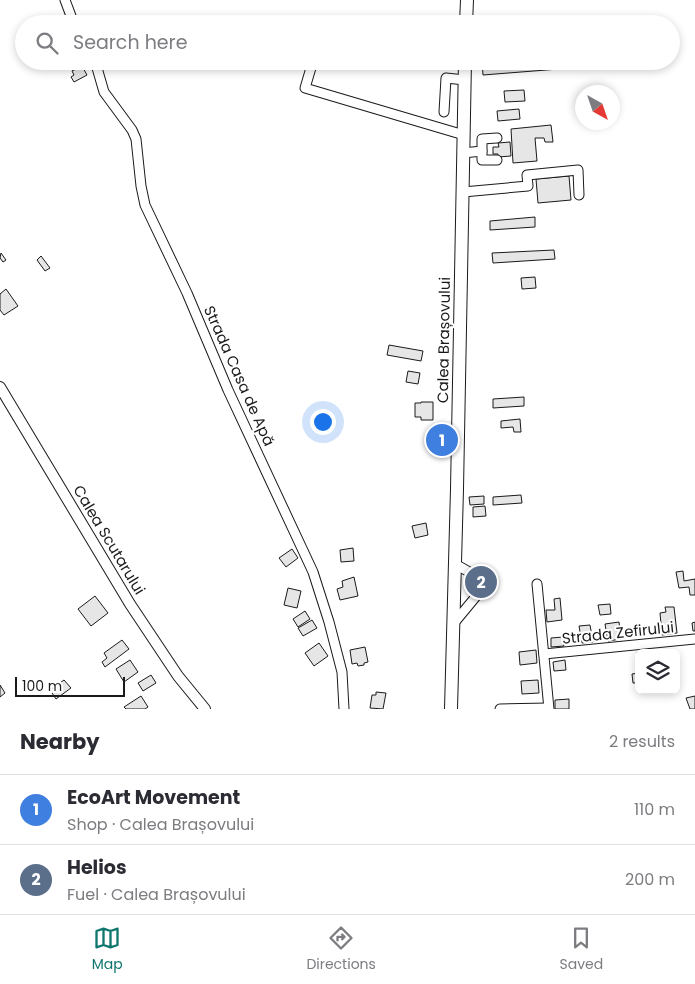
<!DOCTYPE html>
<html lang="en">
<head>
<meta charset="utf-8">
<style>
	body { margin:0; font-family:Poppins,sans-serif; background:#f2f2f3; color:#2b2b33 }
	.controls { position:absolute; right:15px; bottom:15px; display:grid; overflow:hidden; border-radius:8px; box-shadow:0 2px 8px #0003 }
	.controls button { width:45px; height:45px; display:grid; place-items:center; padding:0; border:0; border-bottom:1px solid #e1e1e2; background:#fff; color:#2b2b33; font:25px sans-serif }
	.compass { position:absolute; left:575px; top:85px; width:45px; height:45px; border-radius:50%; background:#fff; box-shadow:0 2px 8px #0003; rotate:140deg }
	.scale { position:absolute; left:15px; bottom:12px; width:110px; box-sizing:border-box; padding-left:5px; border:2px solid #1a1a1a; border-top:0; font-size:14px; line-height:18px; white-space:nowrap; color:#1a1a1a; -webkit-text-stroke:4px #fff; paint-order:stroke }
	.you { position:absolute; left:322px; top:421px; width:18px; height:18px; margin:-12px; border:4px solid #fff; border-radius:50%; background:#1a73e8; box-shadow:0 0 0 8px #1a73e833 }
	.badge { display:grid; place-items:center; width:32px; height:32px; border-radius:50%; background:#0f766e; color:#fff; font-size:16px; font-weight:700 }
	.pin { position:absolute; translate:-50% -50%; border:2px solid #fff; box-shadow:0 1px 5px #0006 }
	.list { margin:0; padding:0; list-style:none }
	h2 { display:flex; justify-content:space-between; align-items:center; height:65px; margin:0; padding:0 20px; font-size:21px }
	h2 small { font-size:16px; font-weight:400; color:#7c7c81 }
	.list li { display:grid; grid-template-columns:32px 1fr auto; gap:15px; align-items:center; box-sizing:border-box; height:70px; padding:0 20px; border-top:1px solid #e1e1e2 }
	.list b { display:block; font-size:19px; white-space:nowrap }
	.list p { margin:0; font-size:16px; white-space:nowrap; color:#7c7c81 }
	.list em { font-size:16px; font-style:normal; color:#7c7c81 }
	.icon { flex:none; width:28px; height:28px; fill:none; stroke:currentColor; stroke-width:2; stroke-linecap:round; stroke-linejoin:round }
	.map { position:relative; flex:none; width:695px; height:709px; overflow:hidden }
	.search { position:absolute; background:#fff; box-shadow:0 2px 8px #0003; left:15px; right:15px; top:15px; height:55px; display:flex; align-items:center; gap:12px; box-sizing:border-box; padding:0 18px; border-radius:28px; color:#7c7c81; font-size:19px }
	.sheet { height:205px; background:#fff }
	nav { display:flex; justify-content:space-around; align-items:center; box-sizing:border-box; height:70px; border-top:1px solid #e1e1e2; background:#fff; font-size:14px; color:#7c7c81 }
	nav a { display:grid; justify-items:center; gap:2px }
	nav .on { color:#0f766e }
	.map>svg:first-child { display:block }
</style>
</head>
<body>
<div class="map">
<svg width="695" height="709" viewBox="0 0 695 709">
	<rect width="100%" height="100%" fill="#fff"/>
	<g fill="#e6e6e6" stroke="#1a1a1a">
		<path d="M 482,61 L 559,61 L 559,69 L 483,75 Z"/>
		<path d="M 82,66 L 87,75 L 74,82 L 71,77 L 74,75 L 72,71 Z"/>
		<path d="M 524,90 L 525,101 L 505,102 L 504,91 Z"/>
		<path d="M 519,109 L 520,119 L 498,121 L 497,111 Z"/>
		<path d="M 551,125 L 553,142 L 545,142 L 544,138 L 535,138 L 537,161 L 513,163 L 511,129 Z"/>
		<path d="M 510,142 L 511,156 L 498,157 L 498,154 L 493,154 L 493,147 L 499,147 L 498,143 Z"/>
		<path d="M 569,176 L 571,200 L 538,203 L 536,179 Z"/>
		<path d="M 535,217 L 535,227 L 490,230 L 490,221 Z"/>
		<path d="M 554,250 L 555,259 L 493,263 L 492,253 Z"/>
		<path d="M 1,253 L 6,260 L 3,262 L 0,258 Z"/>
		<path d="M 41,256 L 50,268 L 45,271 L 37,260 Z"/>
		<path d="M 535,277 L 536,288 L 522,289 L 521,278 Z"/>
		<path d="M 6,289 L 18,306 L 4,315 L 0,310 L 0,294 Z"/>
		<path d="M 389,345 L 423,351 L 421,361 L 387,355 Z"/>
		<path d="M 408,371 L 420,373 L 418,384 L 406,382 Z"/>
		<path d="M 524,397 L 524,406 L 493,408 L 493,399 Z"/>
		<path d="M 421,402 L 433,402 L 433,420 L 421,420 L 421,417 L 415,417 L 415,403 L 421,403 Z"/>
		<path d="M 520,419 L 521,432 L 514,432 L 513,427 L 501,428 L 501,421 Z"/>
		<path d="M 429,429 L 440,430 L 437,448 L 427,447 Z"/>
		<path d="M 521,495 L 522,503 L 493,505 L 493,497 Z"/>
		<path d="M 484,496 L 484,504 L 470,505 L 469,497 Z"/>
		<path d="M 485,506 L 486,516 L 473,517 L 473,507 Z"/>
		<path d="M 426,523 L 428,535 L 415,538 L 412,526 Z"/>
		<path d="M 353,548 L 354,561 L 341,562 L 340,550 Z"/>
		<path d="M 292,549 L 298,558 L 286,567 L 279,558 Z"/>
		<path d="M 683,571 L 684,581 L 695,579 L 695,595 L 690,595 L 689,587 L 679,588 L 676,572 Z"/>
		<path d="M 354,577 L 358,596 L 340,600 L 337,589 L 343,587 L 342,581 Z"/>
		<path d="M 288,588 L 301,591 L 297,608 L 284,605 Z"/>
		<path d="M 95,596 L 108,613 L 91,626 L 78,609 Z"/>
		<path d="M 560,598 L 562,620 L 547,622 L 546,610 L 555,610 L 554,599 Z"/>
		<path d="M 610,604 L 611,614 L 600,615 L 598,605 Z"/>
		<path d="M 665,607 L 674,607 L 677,633 L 662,635 L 660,613 L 666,612 Z"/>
		<path d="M 305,611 L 310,619 L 298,627 L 293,619 Z"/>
		<path d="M 312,620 L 317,628 L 303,636 L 298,628 Z"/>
		<path d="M 619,622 L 621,639 L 608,641 L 605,624 Z"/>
		<path d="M 695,622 L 695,631 L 693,631 L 692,623 Z"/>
		<path d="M 590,625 L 593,642 L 582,643 L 579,626 Z"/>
		<path d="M 563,637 L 564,646 L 551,647 L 551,638 Z"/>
		<path d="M 122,640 L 129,649 L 105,667 L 102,662 L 107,658 L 104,653 Z"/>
		<path d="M 319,643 L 328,656 L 314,666 L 305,653 Z"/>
		<path d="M 365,647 L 368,662 L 364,663 L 364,665 L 358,666 L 357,663 L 352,664 L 350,650 Z"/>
		<path d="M 536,650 L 537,663 L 520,665 L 519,652 Z"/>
		<path d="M 649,651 L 649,653 L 639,653 L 639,668 L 637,652 Z"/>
		<path d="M 130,660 L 138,672 L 124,682 L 116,669 Z"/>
		<path d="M 565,660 L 566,670 L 554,671 L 553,662 Z"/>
		<path d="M 639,673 L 639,683 L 633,683 L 632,674 Z"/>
		<path d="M 151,675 L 156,683 L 143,691 L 138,683 Z"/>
		<path d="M 64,680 L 71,688 L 56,699 L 50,690 Z"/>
		<path d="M 538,680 L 539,693 L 522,694 L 521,681 Z"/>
		<path d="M 0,685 L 5,693 L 0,697 Z"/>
		<path d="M 376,692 L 386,693 L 383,709 L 370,708 L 372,695 L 376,695 Z"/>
		<path d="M 141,696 L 148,707 L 145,709 L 126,709 L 124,707 Z"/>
		<path d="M 695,696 L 695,709 L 690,709 L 686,698 Z"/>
		<path d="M 569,699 L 569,709 L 555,709 L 555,700 Z"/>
	</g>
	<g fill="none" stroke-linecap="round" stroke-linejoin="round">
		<defs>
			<g id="minor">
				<path d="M 65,0 L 74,24"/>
				<path d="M 95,61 L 104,92 L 132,130 L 136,139 L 141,186 L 145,205 L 187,293 L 228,390 L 313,572 L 329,622 L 342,672 L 344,709"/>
				<path d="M 313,61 L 305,88 L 464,135"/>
				<path d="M 444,112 L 446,78 L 465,80"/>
				<path d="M 482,151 L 482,139 L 497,138"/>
				<path d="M 463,153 L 482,151 L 482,160 L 497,160"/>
				<path d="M 463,192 L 528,186 L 527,175 L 578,170 L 579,195"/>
				<path d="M 537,584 L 549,709"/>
				<path d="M 454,623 L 478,594 L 478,577 L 455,564"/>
				<path d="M 544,654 L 695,639"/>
				<path d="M 500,709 L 548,708"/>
			</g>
			<path id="major" d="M 0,387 L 130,604 L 178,676 L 205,709"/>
			<g id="highway">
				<path d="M 466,24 L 467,0"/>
				<path d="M 451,709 L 457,489 L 465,61"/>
			</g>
		</defs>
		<use href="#minor" stroke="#1a1a1a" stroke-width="11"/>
		<use href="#major" stroke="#1a1a1a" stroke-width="12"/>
		<use href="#highway" stroke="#1a1a1a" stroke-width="14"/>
		<use href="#minor" stroke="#fff" stroke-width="9"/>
		<use href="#major" stroke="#fff" stroke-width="10"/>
		<use href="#highway" stroke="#fff" stroke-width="12"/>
	</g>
	<g text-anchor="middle" stroke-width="4" stroke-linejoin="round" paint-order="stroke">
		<g font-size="15" fill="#1a1a1a" stroke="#fff">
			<text transform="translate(444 340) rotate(-89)" y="5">Calea Brașovului</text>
			<text transform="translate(239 376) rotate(66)" y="5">Strada Casa de Apă</text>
			<text transform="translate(109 540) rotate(59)" y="5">Calea Scutarului</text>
			<text transform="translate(618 633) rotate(-6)" y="5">Strada Zefirului</text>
		</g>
	</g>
</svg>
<div class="controls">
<button><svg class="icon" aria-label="layers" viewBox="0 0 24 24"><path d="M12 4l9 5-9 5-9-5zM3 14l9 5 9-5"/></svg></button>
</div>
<svg class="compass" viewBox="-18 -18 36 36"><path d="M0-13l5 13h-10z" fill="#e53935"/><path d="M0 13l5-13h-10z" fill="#7c7c81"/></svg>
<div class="scale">100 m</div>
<div class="you"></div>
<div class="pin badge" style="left:442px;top:440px;background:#3f7fe0">1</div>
<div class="pin badge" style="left:481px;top:582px;background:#5c6f8a">2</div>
<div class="search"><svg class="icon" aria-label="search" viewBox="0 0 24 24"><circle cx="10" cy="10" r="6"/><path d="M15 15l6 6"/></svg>Search here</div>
</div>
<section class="sheet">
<h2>Nearby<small>2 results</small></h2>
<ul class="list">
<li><span class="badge" style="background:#3f7fe0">1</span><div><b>EcoArt Movement</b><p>Shop · Calea Brașovului</p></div><em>110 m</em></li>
<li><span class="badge" style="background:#5c6f8a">2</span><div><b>Helios</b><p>Fuel · Calea Brașovului</p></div><em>200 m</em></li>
</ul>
</section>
<nav>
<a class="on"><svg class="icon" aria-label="map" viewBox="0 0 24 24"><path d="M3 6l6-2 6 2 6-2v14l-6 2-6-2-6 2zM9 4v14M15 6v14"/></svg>Map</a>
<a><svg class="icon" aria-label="directions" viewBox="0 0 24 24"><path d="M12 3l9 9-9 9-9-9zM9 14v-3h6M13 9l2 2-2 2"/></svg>Directions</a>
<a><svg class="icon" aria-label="saved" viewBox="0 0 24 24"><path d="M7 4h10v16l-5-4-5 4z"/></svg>Saved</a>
</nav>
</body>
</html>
